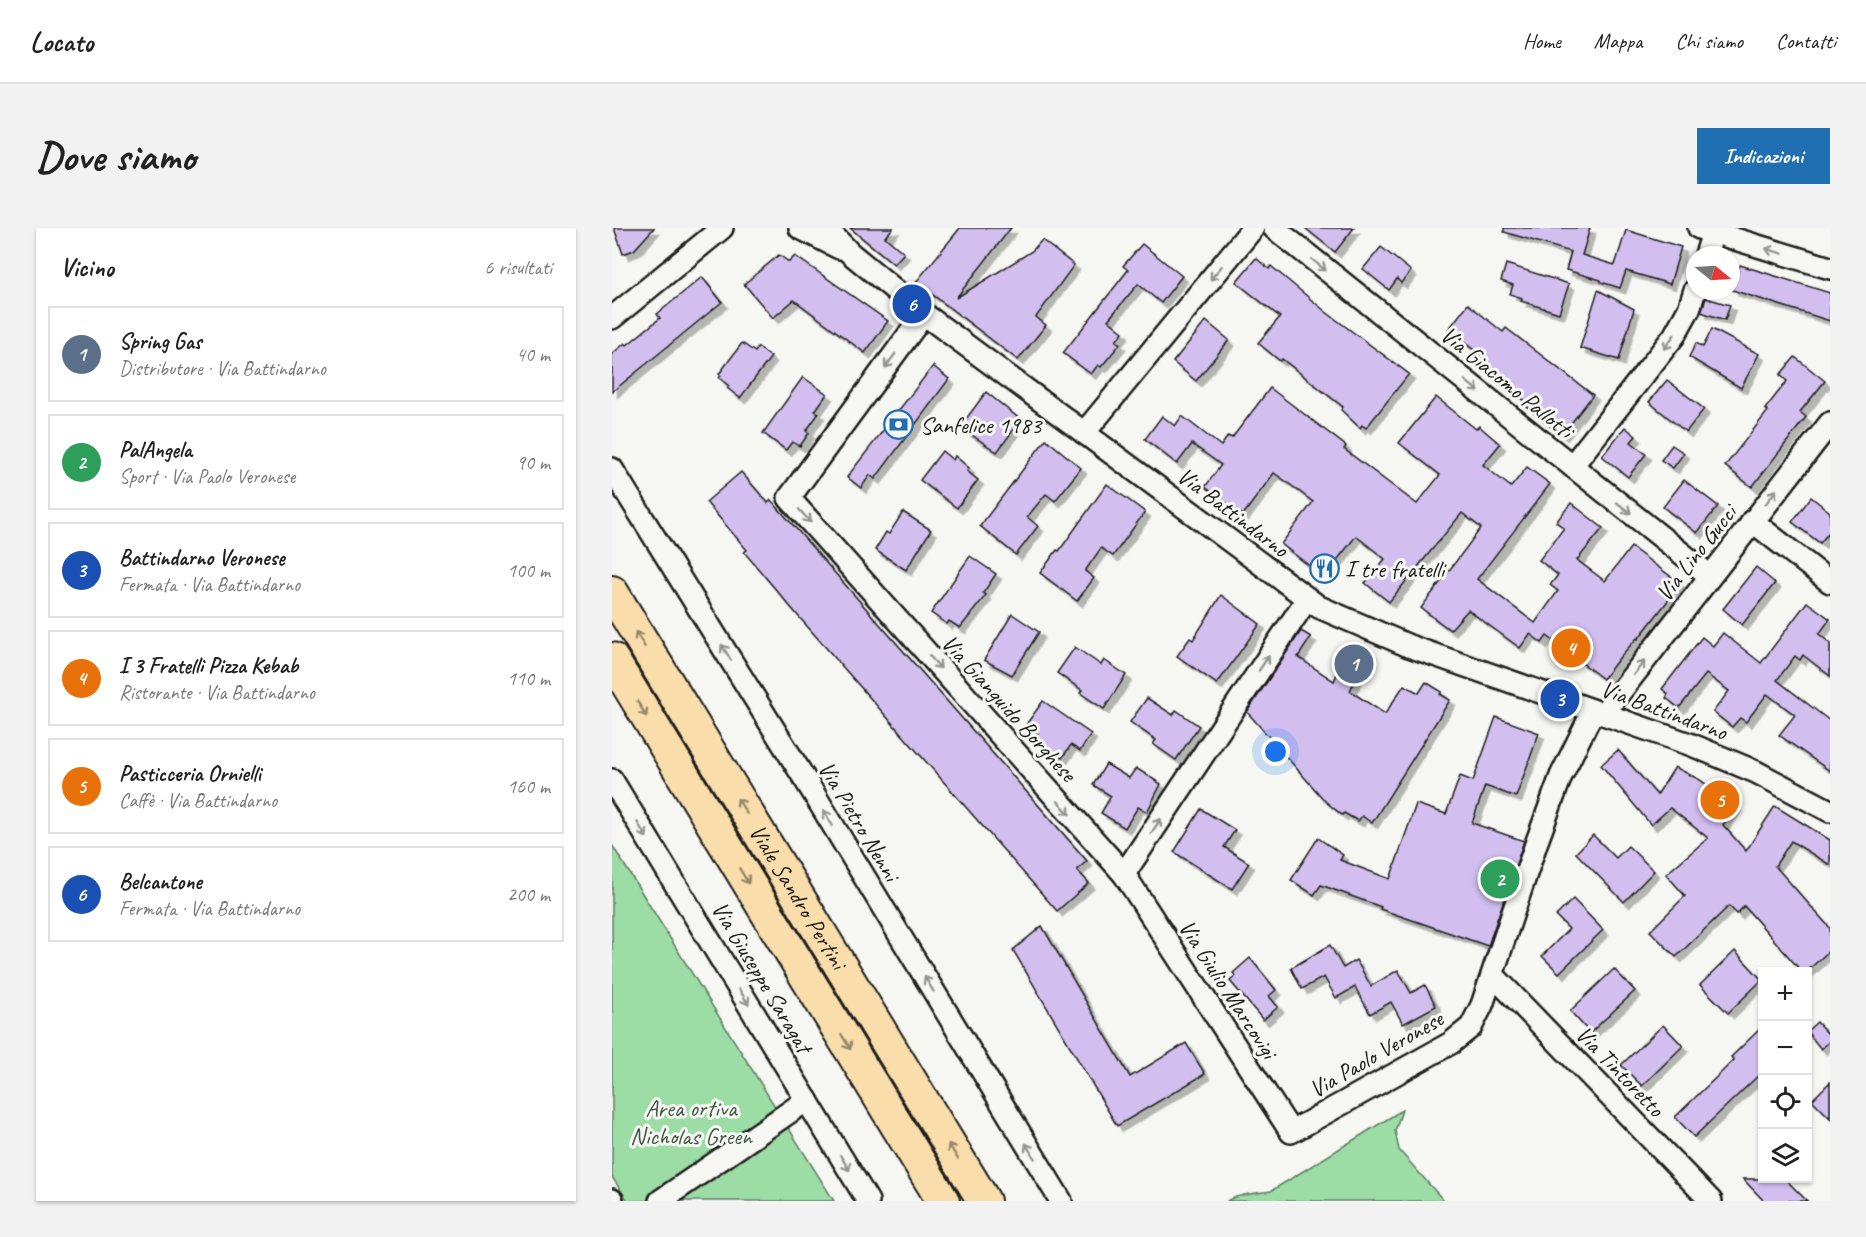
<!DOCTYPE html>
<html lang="it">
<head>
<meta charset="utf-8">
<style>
	body { margin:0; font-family:Caveat,sans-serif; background:#f2f2f2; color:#222 }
	.controls { position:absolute; right:18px; bottom:18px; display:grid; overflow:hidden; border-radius:0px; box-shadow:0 2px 4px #0004 }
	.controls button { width:54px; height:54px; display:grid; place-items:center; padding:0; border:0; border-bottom:2px solid #e0e0e0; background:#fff; color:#222; font:30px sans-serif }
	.compass { position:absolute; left:1074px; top:18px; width:54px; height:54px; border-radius:50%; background:#fff; box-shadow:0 2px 4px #0004; rotate:108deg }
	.you { position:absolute; left:664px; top:524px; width:21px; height:21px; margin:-15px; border:4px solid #fff; border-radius:50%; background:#1a73e8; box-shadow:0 0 0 9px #1a73e833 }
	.badge { display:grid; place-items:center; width:39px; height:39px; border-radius:50%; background:#1f6fb2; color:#fff; font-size:20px; font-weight:700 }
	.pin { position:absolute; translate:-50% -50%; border:3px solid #fff; box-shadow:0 2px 6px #0006 }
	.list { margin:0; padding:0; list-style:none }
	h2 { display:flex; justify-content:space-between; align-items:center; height:78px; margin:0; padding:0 24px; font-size:26px }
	h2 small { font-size:20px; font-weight:400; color:#767676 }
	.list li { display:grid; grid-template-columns:39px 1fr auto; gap:18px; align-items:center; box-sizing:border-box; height:96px; margin:0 12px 12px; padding:0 12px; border:2px solid #e0e0e0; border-radius:0px }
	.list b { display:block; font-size:22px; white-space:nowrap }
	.list p { margin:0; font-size:20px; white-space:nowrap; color:#767676 }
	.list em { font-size:20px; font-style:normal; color:#767676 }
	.icon { flex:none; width:33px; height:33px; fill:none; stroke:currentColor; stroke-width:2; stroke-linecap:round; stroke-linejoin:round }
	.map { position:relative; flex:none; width:1218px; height:973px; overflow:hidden; border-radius:0px }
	header { display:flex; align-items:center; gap:36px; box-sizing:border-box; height:84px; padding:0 30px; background:#fff; border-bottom:2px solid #e0e0e0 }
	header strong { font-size:28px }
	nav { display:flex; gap:33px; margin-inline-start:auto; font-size:21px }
	.intro { display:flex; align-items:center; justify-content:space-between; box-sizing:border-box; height:144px; padding:0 36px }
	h1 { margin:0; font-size:42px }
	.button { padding:15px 27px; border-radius:0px; background:#1f6fb2; color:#fff; font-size:21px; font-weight:700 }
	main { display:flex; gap:36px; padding:0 36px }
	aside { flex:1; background:#fff; border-radius:0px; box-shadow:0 2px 4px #0004 }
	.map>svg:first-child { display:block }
</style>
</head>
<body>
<header>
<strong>Locato</strong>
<nav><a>Home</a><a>Mappa</a><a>Chi siamo</a><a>Contatti</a></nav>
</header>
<div class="intro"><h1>Dove siamo</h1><a class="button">Indicazioni</a></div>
<main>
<aside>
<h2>Vicino<small>6 risultati</small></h2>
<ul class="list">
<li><span class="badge" style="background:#5c6f8a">1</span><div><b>Spring Gas</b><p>Distributore · Via Battindarno</p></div><em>40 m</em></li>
<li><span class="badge" style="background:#2e9e5b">2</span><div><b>PalAngela</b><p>Sport · Via Paolo Veronese</p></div><em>90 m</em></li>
<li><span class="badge" style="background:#1a4fb4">3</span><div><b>Battindarno Veronese</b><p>Fermata · Via Battindarno</p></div><em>100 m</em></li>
<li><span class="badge" style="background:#e8710a">4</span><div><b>I 3 Fratelli Pizza Kebab</b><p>Ristorante · Via Battindarno</p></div><em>110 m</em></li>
<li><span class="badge" style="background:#e8710a">5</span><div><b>Pasticceria Ornielli</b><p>Caffè · Via Battindarno</p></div><em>160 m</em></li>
<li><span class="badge" style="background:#1a4fb4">6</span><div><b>Belcantone</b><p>Fermata · Via Battindarno</p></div><em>200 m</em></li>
</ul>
</aside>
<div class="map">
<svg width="1218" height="973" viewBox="0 0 1218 973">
	<defs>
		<filter id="shadow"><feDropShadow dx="5.5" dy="5.5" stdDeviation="0" flood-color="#0004"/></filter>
	</defs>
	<rect width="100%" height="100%" fill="#f6f6f2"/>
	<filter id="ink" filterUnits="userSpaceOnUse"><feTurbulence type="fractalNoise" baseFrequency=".0167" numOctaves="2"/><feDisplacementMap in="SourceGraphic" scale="12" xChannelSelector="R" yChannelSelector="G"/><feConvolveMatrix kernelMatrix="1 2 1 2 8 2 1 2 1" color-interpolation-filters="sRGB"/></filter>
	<g filter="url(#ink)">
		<g fill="#9cdca5" stroke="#5c7c60" stroke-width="1.5">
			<path d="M 0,617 L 222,973 L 16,973 L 0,949 Z"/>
			<path d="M 790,882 L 783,903 L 787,922 L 832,973 L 615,973 C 622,967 647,965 659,963 Z"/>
		</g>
		<g fill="#d2bff0" stroke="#1c1c1c" stroke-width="1.5" filter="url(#shadow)">
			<path d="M 2,0 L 42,0 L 22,22 L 11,26 Z"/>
			<path d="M 238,0 L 281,0 L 273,9 L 292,25 L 282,36 Z"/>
			<path d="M 348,0 L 399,0 L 344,70 L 420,23 L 430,12 L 462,37 L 424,89 L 434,97 L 406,132 L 304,54 Z"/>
			<path d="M 693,0 L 742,0 L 723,24 Z"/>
			<path d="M 892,0 L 978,0 L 970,27 L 1003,37 L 1014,2 L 1069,19 L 1058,56 L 1014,43 L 1008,60 L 989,54 L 989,52 L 954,42 L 959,24 L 892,4 Z"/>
			<path d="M 530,16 L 570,48 L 549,75 L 526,56 L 496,92 L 511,104 L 504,113 L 508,116 L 489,139 L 486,137 L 479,146 L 451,125 L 516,42 L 511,38 Z"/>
			<path d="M 769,19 L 799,43 L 789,55 L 785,51 L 777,62 L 751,41 Z"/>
			<path d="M 167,27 L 177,34 L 183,28 L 276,93 L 253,125 L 182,72 L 161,90 L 132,56 Z"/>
			<path d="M 644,30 L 657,41 L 659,38 L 714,84 L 797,146 L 754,200 L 750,197 L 748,200 L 729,182 L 731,179 L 670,131 L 668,133 L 646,115 L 668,89 L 624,54 Z"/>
			<path d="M 894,36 L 957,56 L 947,85 L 909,73 L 910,70 L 898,66 L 901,57 L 889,53 Z"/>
			<path d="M 1128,37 L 1218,65 L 1218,93 L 1120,62 Z"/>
			<path d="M 90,49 L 110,74 L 0,164 L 0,126 L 13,115 L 15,117 L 48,90 L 45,86 Z"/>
			<path d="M 986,62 L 1022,81 L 1007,132 L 968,120 Z"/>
			<path d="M 1094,70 L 1118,77 L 1113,92 L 1089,84 Z"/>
			<path d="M 856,76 L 891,104 L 894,100 L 981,167 L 950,207 L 915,179 L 917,176 L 866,136 L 871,129 L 836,102 Z"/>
			<path d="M 594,93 L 617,112 L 584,153 L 561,134 Z"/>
			<path d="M 1100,101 L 1147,126 L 1129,160 L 1077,129 L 1084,115 L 1091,119 Z"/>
			<path d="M 130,115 L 143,124 L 146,119 L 159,129 L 128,170 L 115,160 L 117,158 L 107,150 L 109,148 L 107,146 Z"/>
			<path d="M 1183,129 L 1213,153 L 1188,184 L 1194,189 L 1140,259 L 1113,238 L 1156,183 L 1153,181 L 1175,153 L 1168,147 Z"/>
			<path d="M 321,138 L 337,151 L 263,251 L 258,247 L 249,260 L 235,249 Z"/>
			<path d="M 191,149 L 215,166 L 203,183 L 207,185 L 194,203 L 197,205 L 188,218 L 180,214 L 174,222 L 151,205 Z"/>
			<path d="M 1055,152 L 1092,181 L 1074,204 L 1037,174 Z"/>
			<path d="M 658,160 L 734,218 L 732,221 L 805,276 L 828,247 L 787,215 L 824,169 L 864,201 L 867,198 L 888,216 L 871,237 L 899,259 L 915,239 L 938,256 L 865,351 L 923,395 L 946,363 L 938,357 L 946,347 L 927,332 L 952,300 L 944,294 L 959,275 L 991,300 L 965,332 L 993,353 L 1019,319 L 1069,356 L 1026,411 L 1025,410 L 1008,429 L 991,451 L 935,408 L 930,415 L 918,406 L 908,420 L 856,382 L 838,402 L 809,380 L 869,300 L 850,285 L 777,374 L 753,355 L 773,331 L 744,308 L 712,349 L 669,316 L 701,274 L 672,252 L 662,245 L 631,287 L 593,259 L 609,237 L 580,216 L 565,236 L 533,211 L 550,188 L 563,198 L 570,188 L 609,218 L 616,208 L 620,210 Z"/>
			<path d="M 374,164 L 409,192 L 385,224 L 348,199 Z"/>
			<path d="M 1013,199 L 1024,208 L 1019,214 L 1034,226 L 1016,249 L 990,228 Z"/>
			<path d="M 434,211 L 469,240 L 443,273 L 434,266 L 415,289 L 426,298 L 404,327 L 368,298 Z"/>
			<path d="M 1060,217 L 1072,225 L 1061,240 L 1049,232 Z"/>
			<path d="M 330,223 L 341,232 L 343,228 L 357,240 L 355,243 L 366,252 L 345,280 L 308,252 Z"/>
			<path d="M 129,244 L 156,275 L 159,272 L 475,633 L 465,642 L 477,655 L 445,683 L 187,389 L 132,324 L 135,322 L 94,274 Z"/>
			<path d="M 1072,252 L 1106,278 L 1085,305 L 1051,279 Z"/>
			<path d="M 495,256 L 533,284 L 501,328 L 489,320 L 473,343 L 482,350 L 465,373 L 428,345 L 445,322 L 447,323 Z"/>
			<path d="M 1199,269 L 1218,284 L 1218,303 L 1208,315 L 1180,294 Z"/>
			<path d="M 291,284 L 319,302 L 294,342 L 263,322 L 274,304 L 277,306 Z"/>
			<path d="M 358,328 L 384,346 L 371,365 L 374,367 L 348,400 L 337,393 L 335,396 L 319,385 Z"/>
			<path d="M 1144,339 L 1163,355 L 1130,397 L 1111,381 Z"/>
			<path d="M 609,367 L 648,396 L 605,456 L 565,428 L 578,410 L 581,412 Z"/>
			<path d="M 1195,374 L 1218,391 L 1207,406 L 1218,415 L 1218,448 L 1191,427 L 1188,432 L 1183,428 L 1165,452 L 1218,493 L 1218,543 L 1167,507 L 1183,487 L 1155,466 L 1134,494 L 1128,490 L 1120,499 L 1101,484 L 1117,463 L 1094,446 L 1067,480 L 1054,470 L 1056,466 L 1050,461 L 1090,409 L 1101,418 L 1111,405 L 1149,435 Z"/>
			<path d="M 400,386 L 427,404 L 400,447 L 372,432 Z"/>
			<path d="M 689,403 L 699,409 L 686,429 L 722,453 L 735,422 L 753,430 L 738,463 L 773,486 L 792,457 L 807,465 L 814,454 L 830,464 L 828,466 L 838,472 L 760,595 L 750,588 L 746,593 L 732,585 L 730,587 L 714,574 L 635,484 Z"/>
			<path d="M 463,419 L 489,437 L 492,432 L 514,447 L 492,481 L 468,465 L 470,462 L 445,445 Z"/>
			<path d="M 535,470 L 561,487 L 564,482 L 587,498 L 564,532 L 541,516 L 544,512 L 518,494 Z"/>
			<path d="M 431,473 L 479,506 L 468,523 L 459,517 L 450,530 L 423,510 L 426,506 L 413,498 Z"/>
			<path d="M 884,489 L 927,505 L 904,569 L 873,558 L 860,595 L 912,613 L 876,718 L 768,681 L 769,679 L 709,657 L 702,667 L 679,652 L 706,610 L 731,627 L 728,632 L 778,651 L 804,576 L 834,586 L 848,548 L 861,553 Z"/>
			<path d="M 1006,522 L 1045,567 L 1063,539 L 1088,552 L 1124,578 L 1111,597 L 1134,623 L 1163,578 L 1218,612 L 1218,637 L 1179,613 L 1163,638 L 1218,700 L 1218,722 L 1194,744 L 1190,744 L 1132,678 L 1125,686 L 1117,678 L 1064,729 L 1038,703 L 1073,668 L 1054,646 L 1096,610 L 1058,580 L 1039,597 L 989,537 Z"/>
			<path d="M 494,536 L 517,550 L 524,540 L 549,556 L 535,584 L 526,579 L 513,600 L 489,585 L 499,568 L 481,557 Z"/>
			<path d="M 589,581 L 623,602 L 612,619 L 637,635 L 620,661 L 562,624 Z"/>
			<path d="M 981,607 L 1004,630 L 1016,618 L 1042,643 L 1012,674 L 964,625 Z"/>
			<path d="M 961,671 L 991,702 L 947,745 L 930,728 L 957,701 L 944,688 Z"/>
			<path d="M 430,698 L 518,849 L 574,815 L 593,846 L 505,898 L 401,722 Z"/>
			<path d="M 718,717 L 731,740 L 744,732 L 759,758 L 786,742 L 799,765 L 813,757 L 824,778 L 791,796 L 779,774 L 758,786 L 743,759 L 724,770 L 712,749 L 690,761 L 679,740 Z"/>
			<path d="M 1123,723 L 1150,752 L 1116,785 L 1088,757 Z"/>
			<path d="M 638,730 L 664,762 L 657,768 L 666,779 L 651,792 L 618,753 L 624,748 L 621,745 Z"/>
			<path d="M 1002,741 L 1023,763 L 978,805 L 958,783 Z"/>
			<path d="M 1205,794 L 1218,808 L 1218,813 L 1209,821 L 1196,805 L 1196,802 Z"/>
			<path d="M 1051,797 L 1071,818 L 1030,858 L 1009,837 Z"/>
			<path d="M 1150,799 L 1150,844 L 1082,909 L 1063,889 L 1122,832 L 1119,829 Z"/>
			<path d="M 1218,854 L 1218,890 L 1200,872 Z"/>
			<path d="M 1131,951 L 1173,951 L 1195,973 L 1152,973 Z"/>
		</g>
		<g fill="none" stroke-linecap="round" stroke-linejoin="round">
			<defs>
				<g id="minor">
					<path d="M 188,0 L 227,20"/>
					<path d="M 214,0 L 238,25 L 312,86 L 707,379 L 797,418 L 1080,517 L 1144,544 L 1218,583"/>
					<path d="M 662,0 L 1098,348"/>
					<path d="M 1087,0 L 1218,40"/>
					<path d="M 1094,27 L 1101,4"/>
					<path d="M 312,86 L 177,270 L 512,646 L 679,904 L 839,815 L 859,799 L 870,777 L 924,616 L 949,548 L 981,483"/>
					<path d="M 0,90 L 110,0"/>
					<path d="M 472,205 L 641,0"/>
					<path d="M 960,238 L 1062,108 L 1077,81 L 1083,62"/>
					<path d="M 0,241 L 199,561 L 449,973"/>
					<path d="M 1140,293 L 1218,354"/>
					<path d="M 991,486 L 1218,195"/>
					<path d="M 0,552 L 256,973"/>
					<path d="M 512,646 L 695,371"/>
					<path d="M 881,747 L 1099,973"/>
					<path d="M 0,972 L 0,973"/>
					<path d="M 48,973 L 195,872"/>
				</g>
				<g id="highway">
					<path id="s1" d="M 0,364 L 372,973"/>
					<path d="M 0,431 L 331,973"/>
				</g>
			</defs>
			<use href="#minor" stroke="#1c1c1c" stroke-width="26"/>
			<use href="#highway" stroke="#1c1c1c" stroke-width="36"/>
			<use href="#minor" stroke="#f6f6f2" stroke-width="21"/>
			<use href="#highway" stroke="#f9deab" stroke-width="32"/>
		</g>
		<defs><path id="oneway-shaft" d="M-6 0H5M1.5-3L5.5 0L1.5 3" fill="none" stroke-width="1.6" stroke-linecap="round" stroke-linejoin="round" transform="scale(1.5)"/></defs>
		<g stroke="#949492">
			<use href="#oneway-shaft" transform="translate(1162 23) rotate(-163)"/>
			<use href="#oneway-shaft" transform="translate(707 37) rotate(39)"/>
			<use href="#oneway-shaft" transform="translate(604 45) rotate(130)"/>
			<use href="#oneway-shaft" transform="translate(1057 114) rotate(127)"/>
			<use href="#oneway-shaft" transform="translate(278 133) rotate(126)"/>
			<use href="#oneway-shaft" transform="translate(860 158) rotate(39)"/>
			<use href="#oneway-shaft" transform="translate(1159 269) rotate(-52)"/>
			<use href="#oneway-shaft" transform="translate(1012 280) rotate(38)"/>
			<use href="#oneway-shaft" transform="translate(193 288) rotate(48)"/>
			<use href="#oneway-shaft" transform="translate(114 424) rotate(-122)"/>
			<use href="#oneway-shaft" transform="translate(323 434) rotate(48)"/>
			<use href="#oneway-shaft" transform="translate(652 435) rotate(-56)"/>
			<use href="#oneway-shaft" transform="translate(1027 440) rotate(-52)"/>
			<use href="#oneway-shaft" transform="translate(452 580) rotate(48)"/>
			<use href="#oneway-shaft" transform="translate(216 590) rotate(-121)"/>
			<use href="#oneway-shaft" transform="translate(544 598) rotate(-56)"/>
			<use href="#oneway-shaft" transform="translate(30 602) rotate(59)"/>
			<use href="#oneway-shaft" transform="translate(317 756) rotate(-121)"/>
			<use href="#oneway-shaft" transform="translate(132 769) rotate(59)"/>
			<use href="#oneway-shaft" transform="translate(418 923) rotate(-121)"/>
			<use href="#oneway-shaft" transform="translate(233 935) rotate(59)"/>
		</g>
		<g stroke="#96876b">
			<use href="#oneway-shaft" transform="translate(28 411) rotate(-121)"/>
			<use href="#oneway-shaft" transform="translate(30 481) rotate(59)"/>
			<use href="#oneway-shaft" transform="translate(130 578) rotate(-122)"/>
			<use href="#oneway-shaft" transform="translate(132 648) rotate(59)"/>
			<use href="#oneway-shaft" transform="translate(234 814) rotate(59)"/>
			<use href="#oneway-shaft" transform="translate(341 923) rotate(-122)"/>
		</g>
	</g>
	<defs>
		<symbol id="bank-ring" viewBox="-11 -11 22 22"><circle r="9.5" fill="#f6f6f2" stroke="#1f6fb2" stroke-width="1.5"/><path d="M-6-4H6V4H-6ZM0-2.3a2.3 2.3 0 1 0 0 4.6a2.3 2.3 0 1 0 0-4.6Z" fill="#1f6fb2"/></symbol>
		<symbol id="restaurant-ring" viewBox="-11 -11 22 22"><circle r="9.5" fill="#f6f6f2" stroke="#1f6fb2" stroke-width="1.5"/><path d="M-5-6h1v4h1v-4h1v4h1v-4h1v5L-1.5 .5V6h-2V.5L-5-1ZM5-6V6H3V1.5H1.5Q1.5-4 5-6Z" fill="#1f6fb2"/></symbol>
	</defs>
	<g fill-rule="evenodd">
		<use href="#bank-ring" x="270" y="180" width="33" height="33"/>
		<use href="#restaurant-ring" x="696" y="324" width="33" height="33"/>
	</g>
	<g text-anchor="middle" stroke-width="6" stroke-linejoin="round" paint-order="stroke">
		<g font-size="24" fill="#1c1c1c" stroke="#f6f6f2">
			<text transform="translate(895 154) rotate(39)" y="8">Via Giacomo Pallotti</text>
			<text transform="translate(621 284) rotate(37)" y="8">Via Battindarno</text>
			<text transform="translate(1084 325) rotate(-52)" y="8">Via Lino Gucci</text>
			<text transform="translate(397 480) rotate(48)" y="8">Via Gianguido Borghese</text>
			<text transform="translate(1052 482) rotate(20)" y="8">Via Battindarno</text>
			<text transform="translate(247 593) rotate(59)" y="8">Via Pietro Nenni</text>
			<text dy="8" stroke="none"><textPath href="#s1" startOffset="357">Viale Sandro Pertini</textPath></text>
			<text transform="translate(150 749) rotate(59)" y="8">Via Giuseppe Saragat</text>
			<text transform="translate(616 761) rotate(57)" y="8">Via Giulio Marcovigi</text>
			<text transform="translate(764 826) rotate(-30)" y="8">Via Paolo Veronese</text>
			<text transform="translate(1008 843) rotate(46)" y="8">Via Tintoretto</text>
		</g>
		<g font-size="24" fill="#1c1c1c" stroke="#f6f6f2" text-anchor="start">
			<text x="308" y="205">Sanfelice 1983</text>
			<text x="733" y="349">I tre fratelli</text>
		</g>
		<g font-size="24" fill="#425645" stroke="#f6f6f2">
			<text x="79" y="888">Area ortiva<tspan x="79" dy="28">Nicholas Green</tspan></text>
		</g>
	</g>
</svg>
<div class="controls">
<button>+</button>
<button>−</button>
<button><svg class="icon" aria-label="locate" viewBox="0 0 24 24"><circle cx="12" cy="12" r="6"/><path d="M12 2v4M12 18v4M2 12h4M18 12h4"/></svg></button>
<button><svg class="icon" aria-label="layers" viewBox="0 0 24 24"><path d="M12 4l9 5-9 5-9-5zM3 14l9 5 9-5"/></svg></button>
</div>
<svg class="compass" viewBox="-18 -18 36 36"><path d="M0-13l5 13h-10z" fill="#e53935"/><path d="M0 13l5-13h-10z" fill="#767676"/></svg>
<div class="you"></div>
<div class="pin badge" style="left:742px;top:436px;background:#5c6f8a">1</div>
<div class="pin badge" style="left:888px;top:651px;background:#2e9e5b">2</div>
<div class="pin badge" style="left:948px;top:471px;background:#1a4fb4">3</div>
<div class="pin badge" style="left:959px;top:420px;background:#e8710a">4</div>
<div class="pin badge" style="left:1108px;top:572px;background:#e8710a">5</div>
<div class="pin badge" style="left:300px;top:76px;background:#1a4fb4">6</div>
</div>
</main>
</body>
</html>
